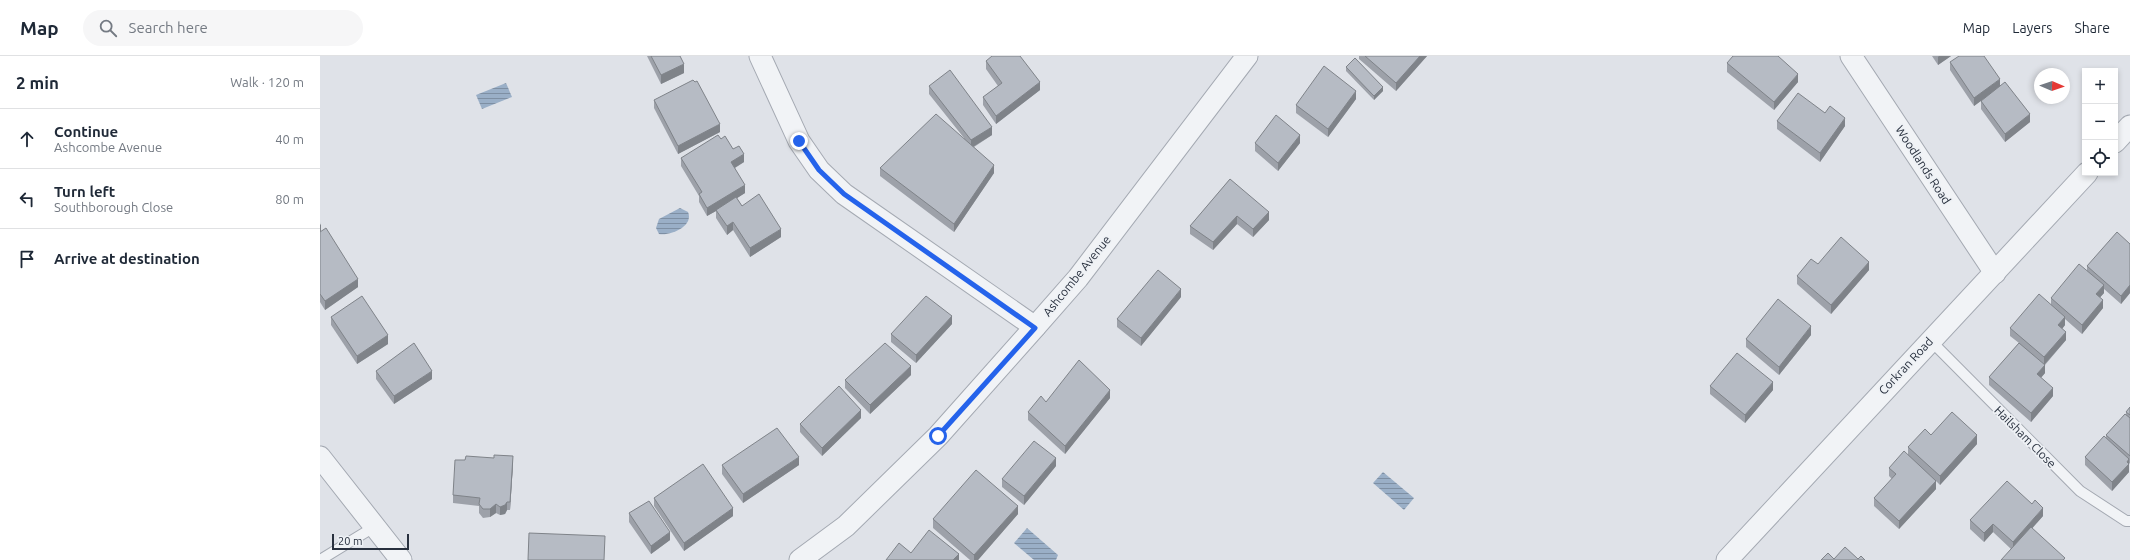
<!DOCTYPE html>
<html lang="en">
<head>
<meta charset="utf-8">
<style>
	body { margin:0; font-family:Ubuntu,sans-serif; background:#f6f6f7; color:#1f2937 }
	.controls { position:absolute; right:12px; top:12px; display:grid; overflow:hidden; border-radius:0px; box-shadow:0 2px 6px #0003 }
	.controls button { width:36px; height:36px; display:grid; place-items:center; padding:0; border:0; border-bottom:1px solid #e0e1e3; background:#fff; color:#1f2937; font:20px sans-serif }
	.compass { position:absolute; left:1714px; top:12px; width:36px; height:36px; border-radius:50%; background:#fff; box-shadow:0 2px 6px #0003; rotate:92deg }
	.scale { position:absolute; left:12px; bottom:10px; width:77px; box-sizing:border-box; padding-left:4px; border:2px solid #28303e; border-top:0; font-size:11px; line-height:14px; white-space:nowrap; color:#28303e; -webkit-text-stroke:3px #eef1f5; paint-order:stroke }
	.stop { position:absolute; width:12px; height:12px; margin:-9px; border:3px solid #2563eb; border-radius:50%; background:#fff }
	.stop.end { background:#2563eb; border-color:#fff; box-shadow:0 1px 4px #0008 }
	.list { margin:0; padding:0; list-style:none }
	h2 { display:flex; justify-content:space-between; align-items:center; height:52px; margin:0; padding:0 16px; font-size:17px }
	h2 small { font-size:13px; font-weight:400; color:#747a83 }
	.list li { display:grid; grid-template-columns:26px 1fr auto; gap:12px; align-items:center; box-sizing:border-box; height:60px; padding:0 16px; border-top:1px solid #e0e1e3 }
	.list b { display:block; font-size:15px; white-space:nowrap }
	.list p { margin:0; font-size:13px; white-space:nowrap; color:#747a83 }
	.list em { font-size:13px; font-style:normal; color:#747a83 }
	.icon { flex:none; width:22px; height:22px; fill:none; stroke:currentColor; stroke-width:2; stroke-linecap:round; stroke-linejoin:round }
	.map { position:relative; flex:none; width:1810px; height:504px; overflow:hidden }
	header { display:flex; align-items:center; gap:24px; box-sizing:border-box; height:56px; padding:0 20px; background:#fff; border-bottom:1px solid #e0e1e3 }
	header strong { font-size:19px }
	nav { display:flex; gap:22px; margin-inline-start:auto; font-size:14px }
	.search { width:280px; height:36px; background:#f6f6f7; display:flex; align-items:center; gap:10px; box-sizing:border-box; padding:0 14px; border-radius:22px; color:#747a83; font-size:15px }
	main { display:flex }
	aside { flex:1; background:#fff }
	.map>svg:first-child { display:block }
</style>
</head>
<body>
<header>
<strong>Map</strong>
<div class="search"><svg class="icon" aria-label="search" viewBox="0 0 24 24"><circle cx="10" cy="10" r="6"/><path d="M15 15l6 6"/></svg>Search here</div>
<nav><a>Map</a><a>Layers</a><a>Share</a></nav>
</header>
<main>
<aside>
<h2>2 min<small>Walk · 120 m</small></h2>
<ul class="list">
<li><svg class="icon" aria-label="ahead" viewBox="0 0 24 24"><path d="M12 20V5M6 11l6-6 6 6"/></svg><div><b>Continue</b><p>Ashcombe Avenue</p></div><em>40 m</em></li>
<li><svg class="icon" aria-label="left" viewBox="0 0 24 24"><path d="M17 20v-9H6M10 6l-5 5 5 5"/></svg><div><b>Turn left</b><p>Southborough Close</p></div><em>80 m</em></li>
<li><svg class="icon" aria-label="arrive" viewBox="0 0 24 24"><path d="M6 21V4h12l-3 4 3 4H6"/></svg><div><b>Arrive at destination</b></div></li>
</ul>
</aside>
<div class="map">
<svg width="1810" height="504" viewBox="0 0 1810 504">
	<defs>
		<pattern id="water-rules" width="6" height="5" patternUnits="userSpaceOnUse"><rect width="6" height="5" fill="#9aafc7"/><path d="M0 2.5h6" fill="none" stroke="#7e8fa3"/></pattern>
	</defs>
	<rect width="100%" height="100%" fill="#dfe2e8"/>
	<g fill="url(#water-rules)">
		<path d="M 186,27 L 192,41 L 162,53 L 156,39 Z"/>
		<path d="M 360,152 L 368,156 C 374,170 351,180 339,178 L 336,172 L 339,163 Z"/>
		<path d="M 1063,416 L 1094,442 L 1084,454 L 1053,427 Z"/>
		<path d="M 707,472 L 738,499 L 736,504 L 714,504 L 694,487 Z"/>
	</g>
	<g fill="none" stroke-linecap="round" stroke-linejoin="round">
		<defs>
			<g id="service">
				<path d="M 1610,284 L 1760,435 L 1806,465 L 1810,465"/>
				<path d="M 0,504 L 54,471"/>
			</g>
			<g id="minor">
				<path d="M 440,0 L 479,85 L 499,114 L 524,138 L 715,271"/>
				<path d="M 1531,0 L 1675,217"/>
				<path d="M 1795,86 L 1810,70"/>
				<path d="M 0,401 L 81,504"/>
				<path d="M 480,504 L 526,470 L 618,380 L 715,271 L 758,222 L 927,0"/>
				<path d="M 1407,504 L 1767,117"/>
			</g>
		</defs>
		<use href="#service" stroke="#a4a9b2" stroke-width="12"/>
		<use href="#minor" stroke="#a4a9b2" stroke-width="23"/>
		<use href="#service" stroke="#f1f3f6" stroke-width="10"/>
		<use href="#minor" stroke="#f1f3f6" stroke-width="21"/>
	</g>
	<g fill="#9da1a9">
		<path d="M 327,0 L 360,0 L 364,17 L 341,28 Z"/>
		<path d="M 1039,0 L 1107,0 L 1076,35 L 1039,3 Z"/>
		<path d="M 1612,0 L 1631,0 L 1618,9 Z"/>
		<path d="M 666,5 L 720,34 L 676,68 L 663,49 L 663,41 L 678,30 L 666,13 Z"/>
		<path d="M 1630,6 L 1680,31 L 1710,66 L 1685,86 L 1661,53 L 1661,45 L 1671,37 L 1654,50 L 1630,14 Z"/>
		<path d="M 1407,7 L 1478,26 L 1454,54 L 1407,16 Z"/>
		<path d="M 1026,11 L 1063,35 L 1054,44 L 1026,15 Z"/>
		<path d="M 609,30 L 672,79 L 654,91 L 674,117 L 634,176 L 560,120 L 560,112 L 644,82 L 609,38 Z"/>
		<path d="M 1036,43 L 1008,81 L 976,57 L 976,49 Z"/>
		<path d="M 334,44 L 400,76 L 358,98 L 334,52 Z"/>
		<path d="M 1505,57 L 1525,70 L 1500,106 L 1457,73 L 1457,65 Z"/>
		<path d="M 401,83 L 413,93 L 424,106 L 415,112 L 425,137 L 417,142 L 422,150 L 461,181 L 430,201 L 413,174 L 407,179 L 396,162 L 396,155 L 387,160 L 379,146 L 379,140 L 361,110 L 361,102 Z"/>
		<path d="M 935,87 L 980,87 L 958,115 L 935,95 Z"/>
		<path d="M 910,123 L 949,164 L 933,181 L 917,168 L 893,194 L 870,178 L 870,170 Z"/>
		<path d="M 0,166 L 1,176 L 38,231 L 5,254 L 0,246 Z"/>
		<path d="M 1810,188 L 1810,237 L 1801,248 L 1784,233 L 1784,237 L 1780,241 L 1783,252 L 1762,278 L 1745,263 L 1745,269 L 1742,273 L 1746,284 L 1725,309 L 1725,317 L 1721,322 L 1733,340 L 1711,366 L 1669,329 L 1669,321 L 1699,287 L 1690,280 L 1690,272 L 1731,248 L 1731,242 L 1767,215 L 1767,210 Z"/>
		<path d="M 1498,208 L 1549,214 L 1511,258 L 1477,228 L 1477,220 Z"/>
		<path d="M 861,241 L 821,290 L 797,271 L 797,263 Z"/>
		<path d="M 11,261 L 68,288 L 37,308 L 11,269 Z"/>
		<path d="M 632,268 L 596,307 L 571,286 L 571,278 Z"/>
		<path d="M 1491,279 L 1459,319 L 1426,291 L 1426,283 Z"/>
		<path d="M 56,315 L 112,323 L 74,348 L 56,323 Z"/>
		<path d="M 591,319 L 550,358 L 525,332 L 525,324 Z"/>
		<path d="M 1390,330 L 1453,334 L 1425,367 L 1390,338 Z"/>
		<path d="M 790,342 L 745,398 L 708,364 L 708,356 L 726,346 Z"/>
		<path d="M 1810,351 L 1810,408 L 1809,407 L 1809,416 L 1792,435 L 1765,409 L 1765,401 L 1786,383 L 1786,379 L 1806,359 L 1806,356 Z"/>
		<path d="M 541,362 L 502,400 L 480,376 L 480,368 Z"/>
		<path d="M 1611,379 L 1657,388 L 1620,429 L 1616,425 L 1616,433 L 1579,473 L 1554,450 L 1554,442 L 1572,423 L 1569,420 L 1569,412 L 1588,399 L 1588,391 Z"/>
		<path d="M 193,408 L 190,454 L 187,454 L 185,458 L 180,459 L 176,457 L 170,461 L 163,462 L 159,457 L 159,450 L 133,447 L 133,439 Z"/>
		<path d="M 402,409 L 479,409 L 423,447 L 402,418 Z"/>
		<path d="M 736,410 L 704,449 L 682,431 L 682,423 Z"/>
		<path d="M 334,442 L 413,460 L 364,495 L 334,450 Z"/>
		<path d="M 309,457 L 350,484 L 331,498 L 309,466 Z"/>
		<path d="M 698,458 L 658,504 L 650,504 L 613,472 L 613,463 Z"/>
		<path d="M 1723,460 L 1712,472 L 1745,504 L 1691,493 L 1673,476 L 1664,486 L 1650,473 L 1650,464 Z"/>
	</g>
	<g fill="#7f8389">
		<path d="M 1100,0 L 1107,0 L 1076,35 L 1076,27 Z"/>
		<path d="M 1619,0 L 1631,0 L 1618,9 L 1618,1 Z"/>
		<path d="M 364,8 L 364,17 L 341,28 L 341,19 Z"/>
		<path d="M 1478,18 L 1478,26 L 1454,54 L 1454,46 Z"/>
		<path d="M 1680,23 L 1680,31 L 1654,50 L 1654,42 Z"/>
		<path d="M 720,26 L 720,34 L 676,68 L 676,60 Z"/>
		<path d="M 1063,31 L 1063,35 L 1054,44 L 1054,40 Z"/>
		<path d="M 1036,35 L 1036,43 L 1008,81 L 1008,73 Z"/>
		<path d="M 1710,58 L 1710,66 L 1685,86 L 1685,78 Z"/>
		<path d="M 1525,62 L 1525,70 L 1500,106 L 1500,97 Z"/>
		<path d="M 400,68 L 400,76 L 358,98 L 358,90 Z"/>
		<path d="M 672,71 L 672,79 L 651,92 L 651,84 Z"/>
		<path d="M 980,79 L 980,87 L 958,115 L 958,107 Z"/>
		<path d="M 424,98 L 424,106 L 411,114 L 411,106 Z"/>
		<path d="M 674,109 L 674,117 L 634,176 L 634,168 Z"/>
		<path d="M 425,129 L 425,137 L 397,155 L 396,154 L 396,155 L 387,160 L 387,152 Z"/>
		<path d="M 949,156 L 949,164 L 933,181 L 933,173 Z"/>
		<path d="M 917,160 L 917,168 L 893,194 L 893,186 Z"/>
		<path d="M 413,166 L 413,174 L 407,179 L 407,170 Z"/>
		<path d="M 1,168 L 1,176 L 0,177 L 0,169 Z"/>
		<path d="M 461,173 L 461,181 L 430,201 L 430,192 Z"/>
		<path d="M 1549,206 L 1549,214 L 1511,258 L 1511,249 Z"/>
		<path d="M 38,223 L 38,231 L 5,254 L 5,245 Z"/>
		<path d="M 1784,229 L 1784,237 L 1776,246 L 1776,238 Z"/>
		<path d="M 1810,229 L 1810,237 L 1801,248 L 1801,240 Z"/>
		<path d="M 861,233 L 861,241 L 821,290 L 821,282 Z"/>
		<path d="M 1783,244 L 1783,252 L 1762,278 L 1762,269 Z"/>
		<path d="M 632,260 L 632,268 L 596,307 L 596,299 Z"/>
		<path d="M 1745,261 L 1745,269 L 1738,278 L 1738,269 Z"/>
		<path d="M 1491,270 L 1491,279 L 1459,319 L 1459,311 Z"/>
		<path d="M 1746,276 L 1746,284 L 1724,309 L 1724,301 Z"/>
		<path d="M 68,279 L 68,288 L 37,308 L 37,300 Z"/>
		<path d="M 1725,309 L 1725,317 L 1717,326 L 1717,318 Z"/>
		<path d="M 591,310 L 591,319 L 550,358 L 550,349 Z"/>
		<path d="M 112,315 L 112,323 L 74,348 L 74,340 Z"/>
		<path d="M 1453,326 L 1453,334 L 1425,367 L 1425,359 Z"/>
		<path d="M 1733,332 L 1733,340 L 1711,366 L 1711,357 Z"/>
		<path d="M 790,334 L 790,342 L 745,398 L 745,390 Z"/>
		<path d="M 541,354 L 541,362 L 502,400 L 502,392 Z"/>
		<path d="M 1657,379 L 1657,388 L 1620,429 L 1620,420 Z"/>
		<path d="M 193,400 L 193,408 L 190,454 L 190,446 Z"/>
		<path d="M 479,401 L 479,409 L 423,447 L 423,438 Z"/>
		<path d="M 736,402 L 736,410 L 704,449 L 704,440 Z"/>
		<path d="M 1809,403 L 1809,416 L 1792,435 L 1792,426 Z"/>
		<path d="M 1616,425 L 1616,433 L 1579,473 L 1579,465 Z"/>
		<path d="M 187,446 L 187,454 L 185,458 L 180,459 L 180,451 Z"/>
		<path d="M 176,448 L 176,457 L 170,461 L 170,453 Z"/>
		<path d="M 698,450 L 698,458 L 658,504 L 654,504 L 654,499 Z"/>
		<path d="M 413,452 L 413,460 L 364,495 L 364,487 Z"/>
		<path d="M 1723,452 L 1723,460 L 1693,494 L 1693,486 Z"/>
		<path d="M 1673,468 L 1673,476 L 1664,486 L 1664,477 Z"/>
		<path d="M 350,476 L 350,484 L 331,498 L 331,490 Z"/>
		<path d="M 639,498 L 639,504 L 633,504 Z"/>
	</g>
	<g fill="#b6bbc4" stroke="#7f8389">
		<path d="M 331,0 L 360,0 L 364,8 L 341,19 Z"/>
		<path d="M 672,0 L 700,0 L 720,26 L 676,60 L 663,41 L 682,27 L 666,5 Z"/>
		<path d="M 1045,0 L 1100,0 L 1076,27 Z"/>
		<path d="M 1413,0 L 1458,0 L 1478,18 L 1454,46 L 1407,7 Z"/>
		<path d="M 1639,0 L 1664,0 L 1680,23 L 1654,42 L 1630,6 Z"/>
		<path d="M 1035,2 L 1063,31 L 1054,40 L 1026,11 Z"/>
		<path d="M 1004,10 L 1036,35 L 1008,73 L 976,49 Z"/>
		<path d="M 630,14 L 672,71 L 651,84 L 609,30 Z"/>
		<path d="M 373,24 L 375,26 L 377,25 L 400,68 L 358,90 L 334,44 Z"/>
		<path d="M 1685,26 L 1710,58 L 1685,78 L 1661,45 Z"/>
		<path d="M 1478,37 L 1505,57 L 1510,50 L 1525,62 L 1500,97 L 1457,65 Z"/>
		<path d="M 616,58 L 674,109 L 634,168 L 560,112 Z"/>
		<path d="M 956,59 L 980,79 L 958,107 L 935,87 Z"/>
		<path d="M 398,79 L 401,83 L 405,80 L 413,93 L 419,90 L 424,98 L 411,106 L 425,129 L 387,152 L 379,138 L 382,136 L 361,102 Z"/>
		<path d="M 910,123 L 949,156 L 933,173 L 917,160 L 893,186 L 870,170 Z"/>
		<path d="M 439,138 L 461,173 L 430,192 L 413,166 L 407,170 L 396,154 L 416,141 L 422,150 Z"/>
		<path d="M 6,172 L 38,223 L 5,245 L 0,238 L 0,176 Z"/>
		<path d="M 1797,176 L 1810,188 L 1810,229 L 1801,240 L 1767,210 Z"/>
		<path d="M 1521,181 L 1549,206 L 1511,249 L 1477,220 L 1491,203 L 1498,208 Z"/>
		<path d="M 1759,208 L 1784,229 L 1776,238 L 1783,244 L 1762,269 L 1731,242 Z"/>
		<path d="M 838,214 L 861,233 L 821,282 L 797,263 Z"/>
		<path d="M 1719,238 L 1745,261 L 1738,269 L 1746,276 L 1724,301 L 1690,272 Z"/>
		<path d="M 42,240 L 68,279 L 37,300 L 11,261 Z"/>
		<path d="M 606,240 L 632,260 L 596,299 L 571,278 Z"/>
		<path d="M 1458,243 L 1491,270 L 1459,311 L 1426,283 Z"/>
		<path d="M 94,287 L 112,315 L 74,340 L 56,315 Z"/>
		<path d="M 565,287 L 591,310 L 550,349 L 525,324 Z"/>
		<path d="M 1699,287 L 1725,309 L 1717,318 L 1733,332 L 1711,357 L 1669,321 Z"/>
		<path d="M 1417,297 L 1453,326 L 1425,359 L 1390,330 Z"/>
		<path d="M 759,304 L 790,334 L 745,390 L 708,356 L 721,340 L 726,346 Z"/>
		<path d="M 519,330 L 541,354 L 502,392 L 480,368 Z"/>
		<path d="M 1810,351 L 1810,359 L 1806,356 Z"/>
		<path d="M 1632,356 L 1657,379 L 1620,420 L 1588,391 L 1605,373 L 1611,379 Z"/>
		<path d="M 1805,358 L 1810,362 L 1810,400 L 1786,379 Z"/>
		<path d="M 457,372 L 479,401 L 423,438 L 402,409 Z"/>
		<path d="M 1784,380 L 1809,403 L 1807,406 L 1809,408 L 1792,426 L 1765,401 Z"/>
		<path d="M 714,385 L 736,402 L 704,440 L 682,423 Z"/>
		<path d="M 1584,395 L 1616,425 L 1579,465 L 1554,442 L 1576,418 L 1569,412 Z"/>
		<path d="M 174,399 L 193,400 L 190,446 L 187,446 L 185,449 L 180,451 L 176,448 L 170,453 L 163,453 L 159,448 L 160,442 L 133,439 L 135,404 L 145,404 L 146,400 L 174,402 Z"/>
		<path d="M 383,408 L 413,452 L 364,487 L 334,442 Z"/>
		<path d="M 656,414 L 698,450 L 654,499 L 613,463 Z"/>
		<path d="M 1687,425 L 1712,448 L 1715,444 L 1723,452 L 1693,486 L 1673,468 L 1664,477 L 1650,464 Z"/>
		<path d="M 329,445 L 350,476 L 331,490 L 309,457 Z"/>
		<path d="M 1711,471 L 1745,502 L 1743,504 L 1681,504 Z"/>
		<path d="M 609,474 L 639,498 L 633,504 L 566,504 L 579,487 L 591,497 Z"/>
		<path d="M 209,477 L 285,480 L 284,504 L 208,504 Z"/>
		<path d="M 1525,491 L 1538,503 L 1541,500 L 1545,504 L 1501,504 L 1508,497 L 1514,503 Z"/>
	</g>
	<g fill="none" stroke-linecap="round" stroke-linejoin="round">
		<path stroke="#2563eb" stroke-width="5" d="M 479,85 L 499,114 L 524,138 L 715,272 L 618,380"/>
	</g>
	<g text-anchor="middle" stroke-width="3.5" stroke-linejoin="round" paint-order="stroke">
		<g font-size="12" fill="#28303e" stroke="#eef1f5">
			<text transform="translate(1603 109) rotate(57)" y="4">Woodlands Road</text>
			<text transform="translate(757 220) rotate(-51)" y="4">Ashcombe Avenue</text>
			<text transform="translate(1586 310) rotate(-47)" y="4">Corkran Road</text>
			<text transform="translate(1705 381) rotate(45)" y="4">Hailsham Close</text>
		</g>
	</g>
</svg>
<div class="controls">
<button>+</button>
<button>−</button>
<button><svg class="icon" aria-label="locate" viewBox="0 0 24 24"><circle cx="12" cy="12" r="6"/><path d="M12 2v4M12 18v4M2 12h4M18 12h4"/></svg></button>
</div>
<svg class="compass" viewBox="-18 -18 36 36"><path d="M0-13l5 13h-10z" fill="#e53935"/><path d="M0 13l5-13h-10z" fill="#747a83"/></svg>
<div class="scale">20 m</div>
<div class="stop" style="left:618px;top:380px"></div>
<div class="stop end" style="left:479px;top:85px"></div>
</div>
</main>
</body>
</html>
